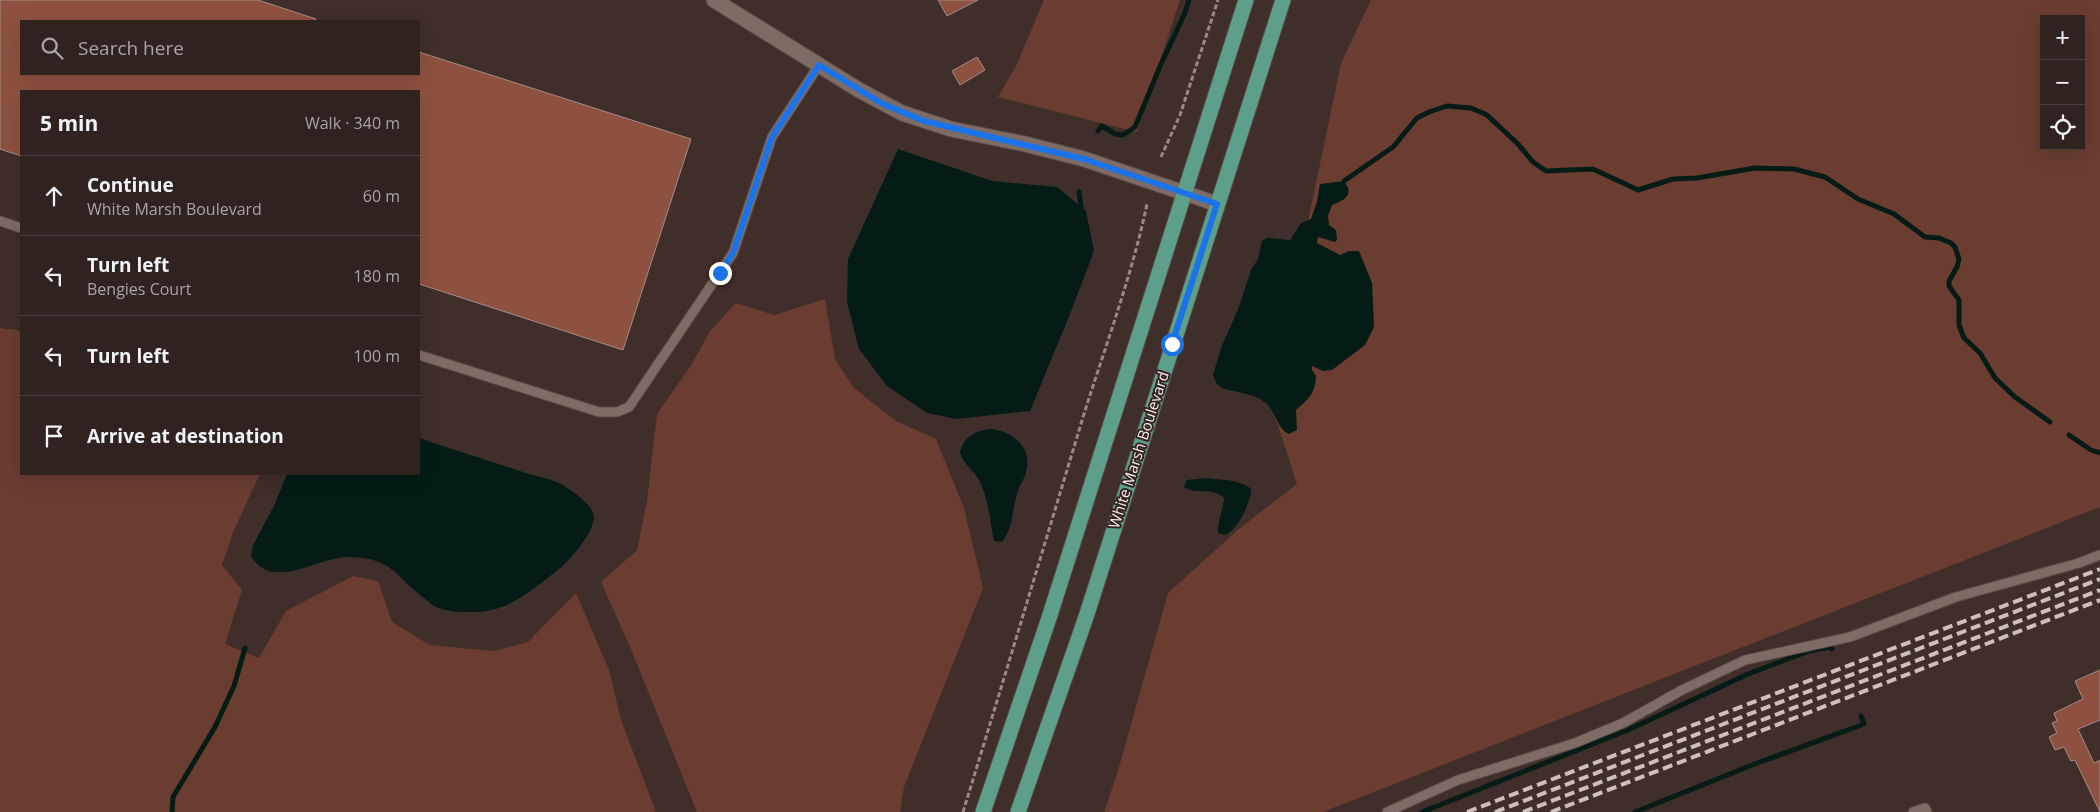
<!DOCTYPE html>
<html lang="en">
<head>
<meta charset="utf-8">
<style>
	body { margin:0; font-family:"Open Sans",sans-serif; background:#372a28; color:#f1f3f6 }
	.controls { position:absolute; right:15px; top:15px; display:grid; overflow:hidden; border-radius:0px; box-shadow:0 5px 20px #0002 }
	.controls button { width:45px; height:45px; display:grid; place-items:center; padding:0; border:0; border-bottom:1px solid #4a3f3d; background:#2f221f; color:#f1f3f6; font:25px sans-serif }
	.stop { position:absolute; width:15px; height:15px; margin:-11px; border:4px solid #1a73e8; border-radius:50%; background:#fff }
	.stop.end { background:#1a73e8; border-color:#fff; box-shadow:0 1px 5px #0008 }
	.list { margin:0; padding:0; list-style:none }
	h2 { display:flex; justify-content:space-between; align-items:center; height:65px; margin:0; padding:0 20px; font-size:21px }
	h2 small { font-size:16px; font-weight:400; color:#a7a4a4 }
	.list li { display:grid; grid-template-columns:32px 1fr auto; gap:15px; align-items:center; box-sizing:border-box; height:80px; padding:0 20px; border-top:1px solid #4a3f3d }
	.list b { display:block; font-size:19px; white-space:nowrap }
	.list p { margin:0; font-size:16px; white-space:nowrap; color:#a7a4a4 }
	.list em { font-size:16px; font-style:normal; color:#a7a4a4 }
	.icon { flex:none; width:28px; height:28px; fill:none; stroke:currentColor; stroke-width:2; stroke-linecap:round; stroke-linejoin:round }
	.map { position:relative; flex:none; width:2100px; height:812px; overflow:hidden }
	.search { position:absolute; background:#2f221f; box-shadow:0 5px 20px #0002; left:20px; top:20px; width:400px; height:55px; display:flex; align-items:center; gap:12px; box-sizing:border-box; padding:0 18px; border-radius:0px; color:#a7a4a4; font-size:19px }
	.panel { position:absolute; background:#2f221f; box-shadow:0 5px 20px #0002; left:20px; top:90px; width:400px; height:385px; border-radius:0px }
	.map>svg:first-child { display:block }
</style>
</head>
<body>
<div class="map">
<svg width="2100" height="812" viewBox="0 0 2100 812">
	<rect width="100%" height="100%" fill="#3f2e29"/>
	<g fill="#6a3d30" fill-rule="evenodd">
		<path d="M 1044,0 L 1180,0 L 1137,132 L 998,97 L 1016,66 Z"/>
		<path d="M 1371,0 L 2100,0 L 2100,507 L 1323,812 L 1104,812 L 1117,774 L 1168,593 L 1240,528 L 1297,484 L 1261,373 L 1306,231 L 1341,63 ZM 2044,19 L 2081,19 L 2081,146 L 2044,146 Z"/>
		<path d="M 825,299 L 835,359 L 854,388 L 896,421 L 936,439 L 964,508 L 983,588 L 904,787 L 900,812 L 697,812 L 630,647 L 601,582 L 637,550 L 647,501 L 657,414 L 690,367 L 710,331 L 736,303 L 774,315 Z"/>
		<path d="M 0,328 L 17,330 L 21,333 L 21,474 L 260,474 L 234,530 L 222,565 L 242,590 L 225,644 L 259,658 L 286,611 L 353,576 L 378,581 L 392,622 L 430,645 L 494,651 L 528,642 L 576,593 L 609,670 L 621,720 L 656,812 L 0,812 Z"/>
	</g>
	<g fill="#041c15">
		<path d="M 898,149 L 992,181 L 1057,187 L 1086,211 L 1094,251 L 1070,314 L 1030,411 L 956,419 L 927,413 L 887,386 L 859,349 L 847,302 L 848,259 Z"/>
		<path d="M 1344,181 C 1355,195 1344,200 1332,205 L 1328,216 L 1329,225 L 1336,230 L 1337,240 L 1335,242 L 1318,237 L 1317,243 L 1340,255 L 1349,251 L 1359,251 L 1372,283 L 1374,327 L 1365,345 L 1332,370 L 1323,371 L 1312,366 L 1312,370 L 1316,376 C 1315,395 1308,399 1296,410 L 1297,430 L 1289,434 C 1277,429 1276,412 1266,403 C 1256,394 1235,392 1222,388 L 1217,384 L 1213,375 L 1221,348 L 1239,307 L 1251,270 L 1258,259 L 1262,241 L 1267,238 L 1290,240 L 1301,223 L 1311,219 L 1317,202 L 1320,184 Z"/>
		<path d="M 993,429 C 1015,433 1033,449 1026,472 C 1024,480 1019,486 1017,494 C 1012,511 1013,528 1002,542 L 994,541 L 993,537 C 990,519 988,497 979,480 C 973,469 963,464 960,452 C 964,436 977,430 993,429 Z"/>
		<path d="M 419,438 C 452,449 486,460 520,471 C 533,476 550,478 563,485 C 572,491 590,503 593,513 C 599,528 570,560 559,569 C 532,590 509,612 473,612 C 461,612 449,612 436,607 C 431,605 426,599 421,596 C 393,573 392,559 351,557 C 319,555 273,593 251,556 L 253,545 L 274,506 L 287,474 L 419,474 Z"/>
		<path d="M 1206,478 C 1219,480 1241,479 1251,489 C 1251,502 1238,530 1225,535 L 1218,533 C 1217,522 1223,510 1224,498 C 1210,486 1198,496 1184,487 L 1187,480 Z"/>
	</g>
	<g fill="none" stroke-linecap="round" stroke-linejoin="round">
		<g stroke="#041c15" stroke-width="5">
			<path d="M 1098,131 L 1102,126 L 1115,134 L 1123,135 L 1135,127 L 1161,64 L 1184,15 L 1189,0"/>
			<path d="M 1344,181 L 1393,147 L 1417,118 L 1429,112 L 1447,106 L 1471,108 L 1487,115 L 1518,144 L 1533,162 L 1546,171 L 1593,169 L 1638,190 L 1673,179 L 1697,178 L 1755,168 L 1794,169 L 1825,177 L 1858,199 L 1894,214 L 1925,237 L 1939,238 L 1951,243 L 1955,247 L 1959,259 L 1957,267 L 1949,281 L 1949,286 L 1959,300 L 1959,325 L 1964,338 L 1980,353 L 1995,378 L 2015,397 L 2050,422"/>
			<path d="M 1079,192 L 1082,213"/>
			<path d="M 2069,435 L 2091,450 L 2100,453"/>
			<path d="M 172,812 L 173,797 L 215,727 L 234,686 L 245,648"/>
			<path d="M 1422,812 L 1628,730 L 1748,674 L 1809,651 L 1830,647 L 1832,649"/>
			<path d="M 1635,812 L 1752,765 L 1864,724 L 1861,716"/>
		</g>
	</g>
	<g fill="#8e5140" stroke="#a18c86">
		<path d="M 0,0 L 258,0 L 316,19 L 316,21 L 21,21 L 21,74 L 419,74 L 419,52 L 691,139 L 623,350 L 419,284 L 419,91 L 21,91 L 21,156 L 0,149 Z"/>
		<path d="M 938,0 L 978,0 L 947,16 Z"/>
		<path d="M 977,57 L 985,70 L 960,85 L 952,71 Z"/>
		<path d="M 2100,670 L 2100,720 L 2078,729 L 2094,763 L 2100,760 L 2100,812 L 2075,760 L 2071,761 L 2064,747 L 2055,750 L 2049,737 L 2057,733 L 2052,723 L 2057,721 L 2054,713 L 2083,699 L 2075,681 Z"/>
	</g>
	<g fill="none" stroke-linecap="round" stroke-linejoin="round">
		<defs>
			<g id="lane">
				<path d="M 0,221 L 21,228"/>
				<path d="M 419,355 L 599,412 L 617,412 L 629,407 L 733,253 L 772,137 L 819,65"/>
				<path d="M 1387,812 L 1458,780 L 1575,743 L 1623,723 L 1682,690 L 1745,660 L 1850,637 L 1956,597 L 2079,563 L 2100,555"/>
				<path d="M 1913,812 L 1925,808 L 1927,812"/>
			</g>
			<path id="street" d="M 714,0 L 859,90 L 902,113 L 951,129 L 1025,144 L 1084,159 L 1217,204"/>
			<g id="primary">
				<path d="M 983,812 L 1049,618 L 1246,0"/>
				<path d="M 1018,812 L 1086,617 L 1283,0"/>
			</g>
		</defs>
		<use href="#lane" stroke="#584a46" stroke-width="11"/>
		<use href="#street" stroke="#584a46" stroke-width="17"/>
		<use href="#primary" stroke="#584a46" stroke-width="17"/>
		<g stroke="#988985" stroke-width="3" stroke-dasharray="5 2.5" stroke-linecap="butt">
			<path d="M 1161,157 L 1180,115 L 1218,0"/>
			<path d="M 963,812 C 1004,679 1044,546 1084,414 C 1106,344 1132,275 1147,204"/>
		</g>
		<use href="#lane" stroke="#7f6b66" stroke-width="9"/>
		<use href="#street" stroke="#7f6b66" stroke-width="15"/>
		<use href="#primary" stroke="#5d9f89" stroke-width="15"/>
		<g stroke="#cdbfbc" stroke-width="4" stroke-dasharray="10 5" stroke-linecap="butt">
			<path d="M 1467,812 L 2100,569"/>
			<path d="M 1495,812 L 2100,579"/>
			<path d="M 1523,812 L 2100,590"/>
			<path d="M 1551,812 L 2100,600"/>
		</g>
	</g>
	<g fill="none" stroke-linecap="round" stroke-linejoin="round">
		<path stroke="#1a73e8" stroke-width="6" d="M 720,273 L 733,253 L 772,137 L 819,65 L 881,103 L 924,121 L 1084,159 L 1217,204 L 1172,344"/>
	</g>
	<g text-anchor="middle" stroke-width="4" stroke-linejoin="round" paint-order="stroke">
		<g font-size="15" fill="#f9edea" stroke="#34241f">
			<text transform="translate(1139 450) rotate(-72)" y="5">White Marsh Boulevard</text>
		</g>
	</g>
</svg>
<div class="controls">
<button>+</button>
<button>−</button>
<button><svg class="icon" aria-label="locate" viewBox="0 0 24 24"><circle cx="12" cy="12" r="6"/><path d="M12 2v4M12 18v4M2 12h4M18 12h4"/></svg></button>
</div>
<div class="stop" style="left:1172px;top:344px"></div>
<div class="stop end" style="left:720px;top:273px"></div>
<div class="search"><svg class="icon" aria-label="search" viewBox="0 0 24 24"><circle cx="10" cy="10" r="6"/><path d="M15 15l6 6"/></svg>Search here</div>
<section class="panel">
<h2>5 min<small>Walk · 340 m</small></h2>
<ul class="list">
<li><svg class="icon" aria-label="ahead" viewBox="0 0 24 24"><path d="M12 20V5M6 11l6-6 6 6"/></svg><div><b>Continue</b><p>White Marsh Boulevard</p></div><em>60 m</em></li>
<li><svg class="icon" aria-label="left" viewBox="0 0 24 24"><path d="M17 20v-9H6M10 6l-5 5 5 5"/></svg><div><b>Turn left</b><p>Bengies Court</p></div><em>180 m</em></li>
<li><svg class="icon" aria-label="left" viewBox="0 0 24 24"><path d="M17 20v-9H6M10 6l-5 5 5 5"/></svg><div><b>Turn left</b></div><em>100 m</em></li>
<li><svg class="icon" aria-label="arrive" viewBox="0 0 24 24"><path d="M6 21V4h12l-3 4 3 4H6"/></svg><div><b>Arrive at destination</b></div></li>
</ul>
</section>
</div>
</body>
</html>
